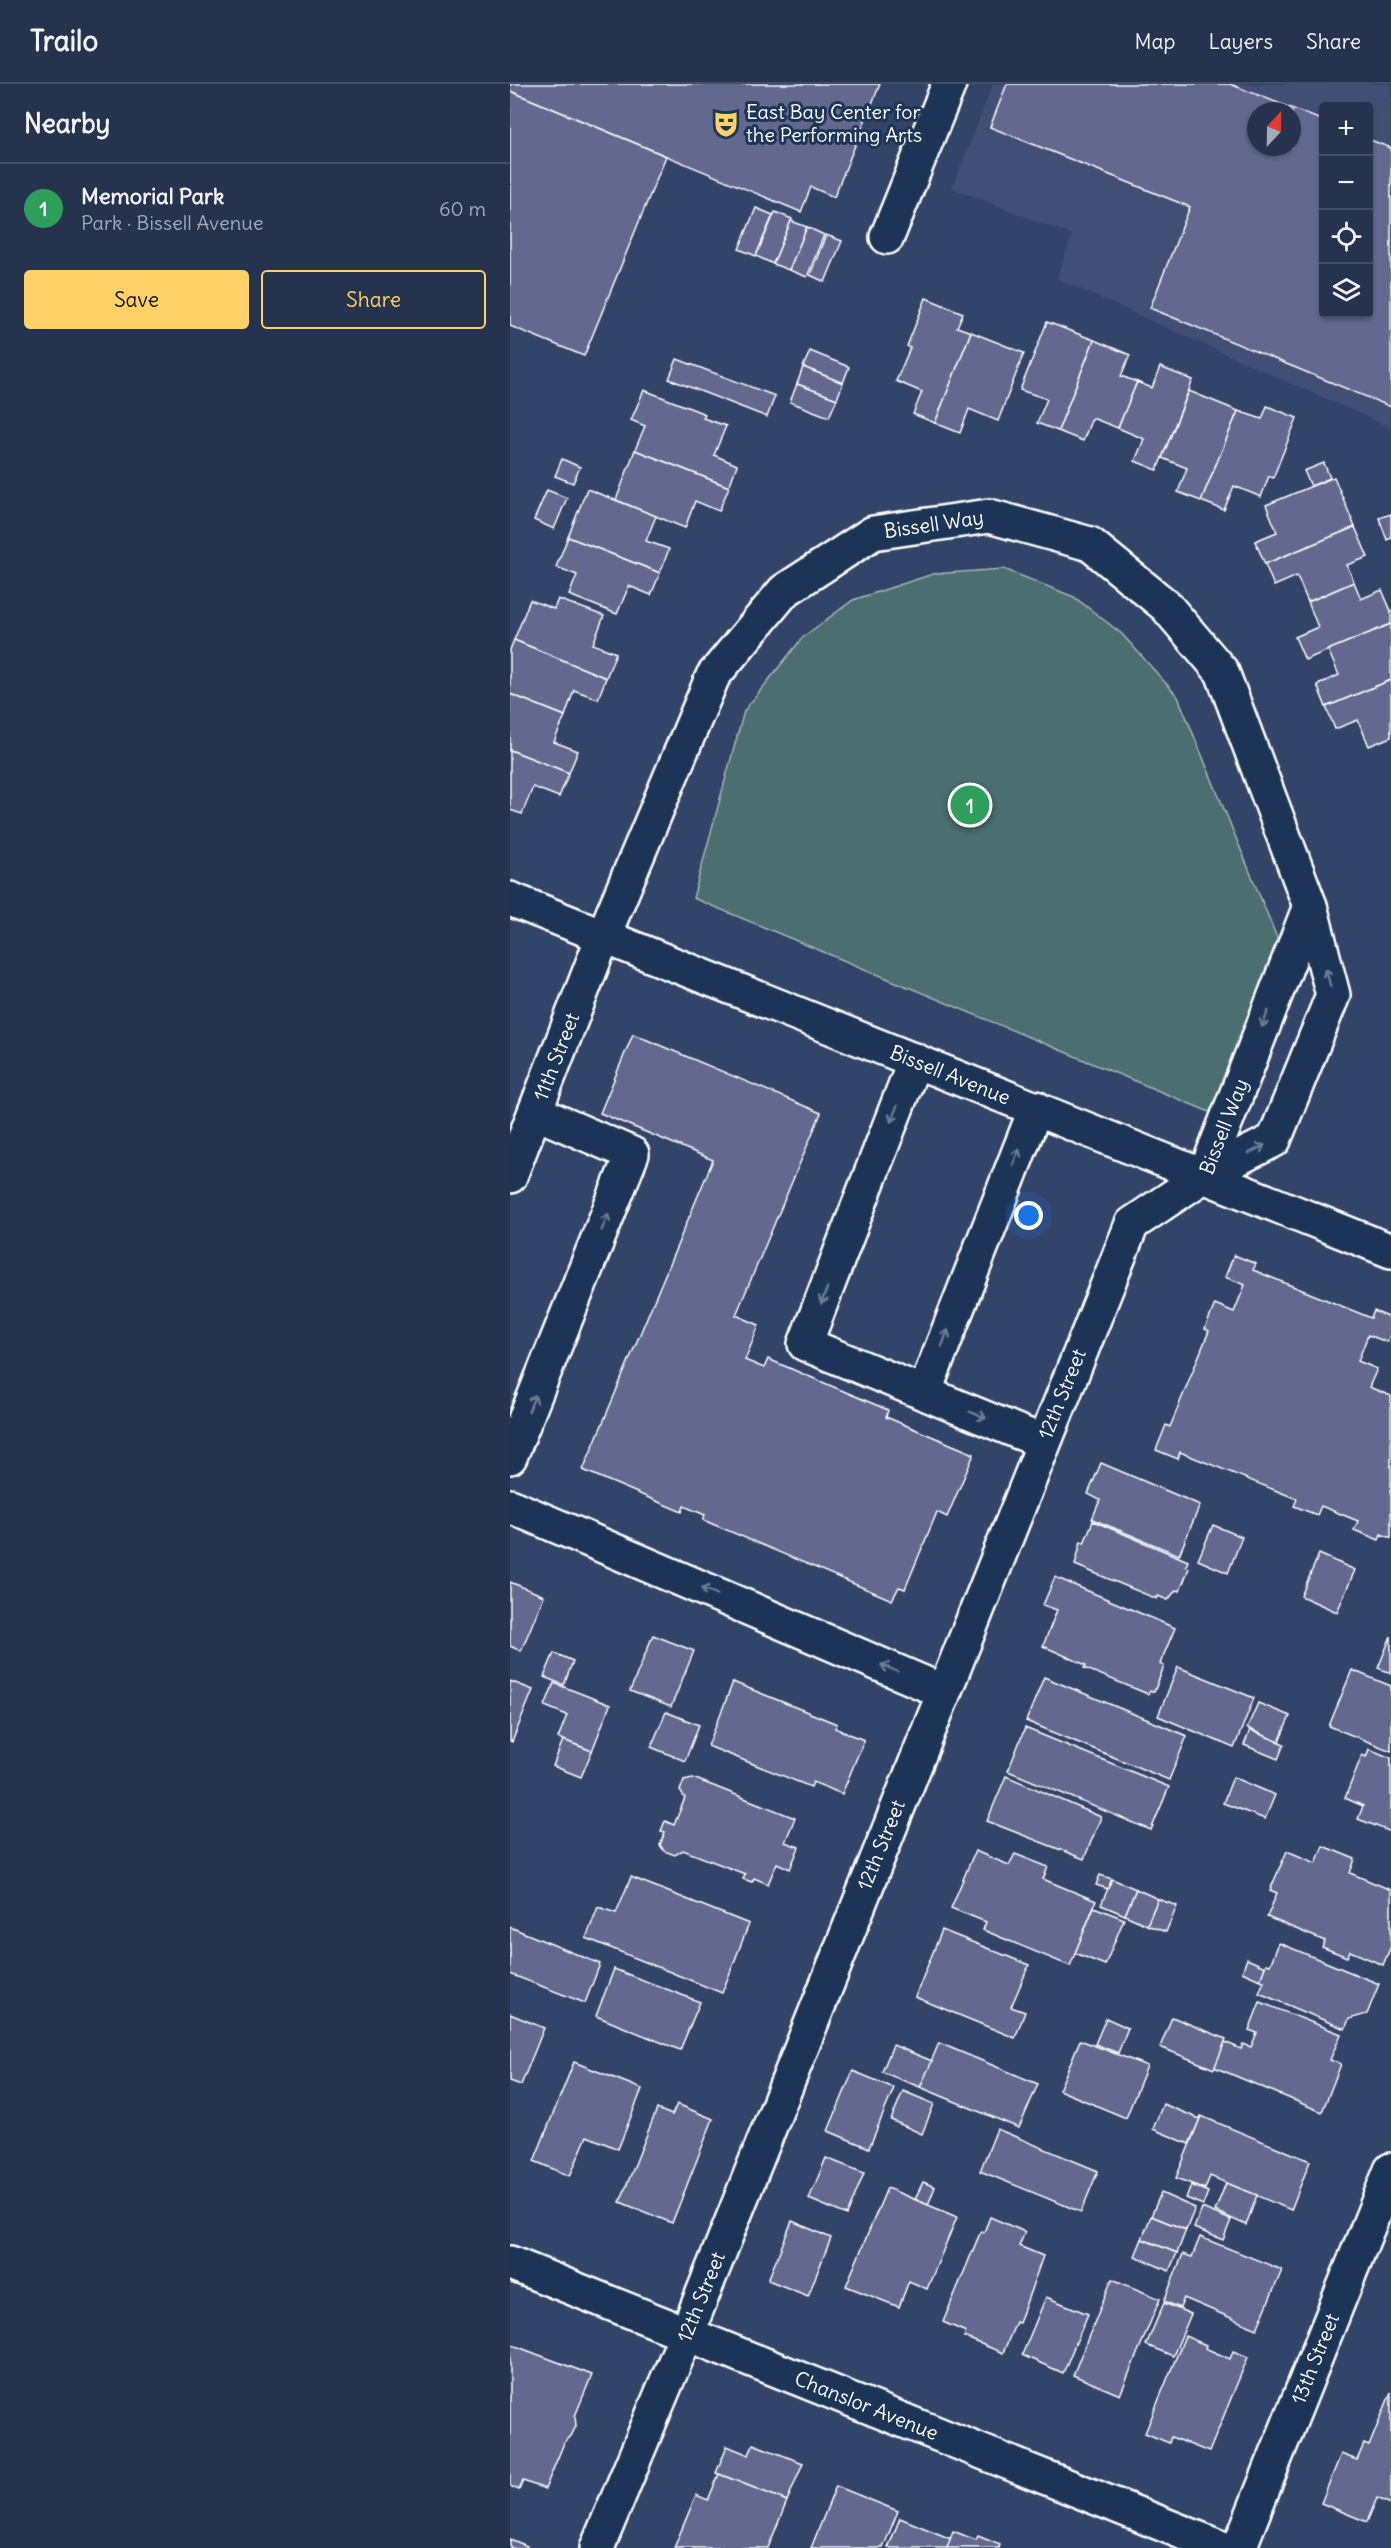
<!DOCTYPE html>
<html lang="en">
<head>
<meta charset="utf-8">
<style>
	body { margin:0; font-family:Delius,sans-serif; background:#323f58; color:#f1f3f6 }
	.controls { position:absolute; right:18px; top:18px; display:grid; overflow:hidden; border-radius:6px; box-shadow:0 2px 4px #0004 }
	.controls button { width:54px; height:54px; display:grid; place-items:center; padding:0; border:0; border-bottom:2px solid #424e66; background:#26334e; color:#f1f3f6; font:30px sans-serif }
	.compass { position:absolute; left:737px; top:18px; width:54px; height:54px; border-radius:50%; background:#26334e; box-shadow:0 2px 4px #0004; rotate:22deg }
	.you { position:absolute; left:519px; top:1132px; width:21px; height:21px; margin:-15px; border:4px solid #fff; border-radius:50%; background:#1a73e8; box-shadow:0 0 0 9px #1a73e833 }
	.badge { display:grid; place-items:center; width:39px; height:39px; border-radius:50%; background:#ffd166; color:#fff; font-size:20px; font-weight:700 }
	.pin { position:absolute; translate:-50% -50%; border:3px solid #fff; box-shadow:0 2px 6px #0006 }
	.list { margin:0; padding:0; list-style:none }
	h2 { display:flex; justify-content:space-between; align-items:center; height:78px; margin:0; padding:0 24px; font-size:26px }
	h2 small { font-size:20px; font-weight:400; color:#a4aab6 }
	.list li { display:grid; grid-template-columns:39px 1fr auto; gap:18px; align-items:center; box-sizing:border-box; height:90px; padding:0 24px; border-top:2px solid #424e66 }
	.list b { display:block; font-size:22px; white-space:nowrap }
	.list p { margin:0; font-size:20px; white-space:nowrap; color:#a4aab6 }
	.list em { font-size:20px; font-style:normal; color:#a4aab6 }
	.actions { display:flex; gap:12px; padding:18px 24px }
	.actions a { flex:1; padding:14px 0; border:2px solid #ffd166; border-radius:6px; text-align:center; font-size:21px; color:#ffd166 }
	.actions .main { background:#ffd166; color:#111 }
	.icon { flex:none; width:33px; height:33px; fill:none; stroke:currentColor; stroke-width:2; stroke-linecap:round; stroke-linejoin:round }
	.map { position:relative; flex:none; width:881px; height:2464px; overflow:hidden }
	header { display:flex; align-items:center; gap:36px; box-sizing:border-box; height:84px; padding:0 30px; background:#26334e; border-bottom:2px solid #424e66 }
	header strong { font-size:28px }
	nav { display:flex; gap:33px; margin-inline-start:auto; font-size:21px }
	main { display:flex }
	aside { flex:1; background:#26334e }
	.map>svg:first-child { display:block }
</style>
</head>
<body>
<header>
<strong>Trailo</strong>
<nav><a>Map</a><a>Layers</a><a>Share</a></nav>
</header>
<main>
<aside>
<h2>Nearby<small></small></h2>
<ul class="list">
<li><span class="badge" style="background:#2e9e5b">1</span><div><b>Memorial Park</b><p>Park · Bissell Avenue</p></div><em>60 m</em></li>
</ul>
<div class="actions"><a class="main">Save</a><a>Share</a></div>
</aside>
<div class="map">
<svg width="881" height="2464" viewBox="0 0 881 2464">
	<rect width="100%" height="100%" fill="#324468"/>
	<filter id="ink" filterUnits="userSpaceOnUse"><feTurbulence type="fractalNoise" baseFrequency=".0167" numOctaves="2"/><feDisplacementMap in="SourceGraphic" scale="12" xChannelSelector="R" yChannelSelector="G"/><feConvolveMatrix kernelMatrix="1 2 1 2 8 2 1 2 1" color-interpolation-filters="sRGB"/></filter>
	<g filter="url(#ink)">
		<path fill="#414f73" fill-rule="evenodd" d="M 483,0 L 881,0 L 881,344 L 547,195 L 562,151 L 442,104 ZM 814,22 L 858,22 L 858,230 L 814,230 ZM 746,27 L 782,27 L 782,63 L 746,63 Z"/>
		<path fill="#4c6e70" stroke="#a6b6b8" stroke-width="1.5" d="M 494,485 L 564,513 L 612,550 L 668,613 L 770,861 L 702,1029 L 183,814 L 234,627 L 293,553 L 343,516 L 423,490 Z"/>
		<g fill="#64688e" stroke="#fff" stroke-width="1.5" fill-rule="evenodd">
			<path d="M 0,0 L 370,0 L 324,113 L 301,103 L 291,128 L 0,7 Z"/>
			<path d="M 497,0 L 720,0 L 814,37 L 814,230 L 858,230 L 858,55 L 881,64 L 881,323 L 640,224 L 680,123 L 480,43 ZM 746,27 L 782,27 L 782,63 L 746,63 Z"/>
			<path d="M 0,7 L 156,72 L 74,272 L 0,242 Z"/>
			<path d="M 246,124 L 263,131 L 246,172 L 229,165 Z"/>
			<path d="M 265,128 L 282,135 L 263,180 L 246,172 Z"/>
			<path d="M 281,137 L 297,143 L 279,186 L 263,180 Z"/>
			<path d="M 297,143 L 314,151 L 297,193 L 279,186 Z"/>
			<path d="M 316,151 L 332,157 L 315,198 L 300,191 Z"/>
			<path d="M 416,214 L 453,229 L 447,243 L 461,248 L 425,339 L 403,330 L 412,308 L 386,297 L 400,264 L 397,262 Z"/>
			<path d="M 537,238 L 584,256 L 548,347 L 527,339 L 537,315 L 510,306 Z"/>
			<path d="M 461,248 L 514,269 L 488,337 L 459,325 L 450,349 L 425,339 Z"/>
			<path d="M 584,256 L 620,271 L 611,292 L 627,298 L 608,344 L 582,334 L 573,357 L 548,347 Z"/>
			<path d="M 300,267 L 339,283 L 333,299 L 293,283 Z"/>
			<path d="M 167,275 L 265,312 L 257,333 L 159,295 Z"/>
			<path d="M 293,283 L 333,299 L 327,315 L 287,300 Z"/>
			<path d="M 650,283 L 683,296 L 647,386 L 625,377 L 634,355 L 608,344 L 627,298 L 642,304 Z"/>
			<path d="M 287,300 L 327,315 L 319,333 L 280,318 Z"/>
			<path d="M 134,306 L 195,330 L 193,334 L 216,342 L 204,371 L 227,381 L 219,403 L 125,366 L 135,342 L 121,336 Z"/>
			<path d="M 679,307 L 728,327 L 691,417 L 668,408 L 677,384 L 652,374 Z"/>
			<path d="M 757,322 L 787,334 L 763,394 L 759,392 L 751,413 L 724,402 L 714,426 L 691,417 L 728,327 L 752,335 Z"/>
			<path d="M 125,366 L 219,403 L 209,427 L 185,417 L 175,444 L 106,416 Z"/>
			<path d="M 52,375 L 70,383 L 63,399 L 45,392 Z"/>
			<path d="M 814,379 L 820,394 L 801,402 L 794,387 Z"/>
			<path d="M 824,393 L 845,443 L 755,480 L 745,457 L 767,448 L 756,421 Z"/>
			<path d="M 77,405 L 146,432 L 136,457 L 159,465 L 150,489 L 58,453 Z"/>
			<path d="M 37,406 L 57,414 L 44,445 L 24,436 Z"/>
			<path d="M 881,430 L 881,454 L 877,456 L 869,434 Z"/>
			<path d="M 845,443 L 858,473 L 837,481 L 844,498 L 798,518 L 787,492 L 764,502 L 755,480 Z"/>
			<path d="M 58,453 L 150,489 L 141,511 L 119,502 L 107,530 L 59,511 L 67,491 L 46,483 Z"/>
			<path d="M 844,498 L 851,515 L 872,506 L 881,527 L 881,540 L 795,576 L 785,553 L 808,543 L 798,518 Z"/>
			<path d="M 48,515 L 94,532 L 83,560 L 106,569 L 96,594 L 4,556 L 20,516 L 44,525 Z"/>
			<path d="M 881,540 L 881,596 L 816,623 L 807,601 L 829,591 L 818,566 Z"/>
			<path d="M 4,556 L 96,594 L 88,615 L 64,606 L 55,632 L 0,610 L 0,566 Z"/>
			<path d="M 881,596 L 881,653 L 859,662 L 848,636 L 825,645 L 816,623 Z"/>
			<path d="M 0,610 L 55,632 L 44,658 L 68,667 L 59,689 L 0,666 Z"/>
			<path d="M 0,666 L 59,689 L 49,713 L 23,703 L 12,730 L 0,726 Z"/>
			<path d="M 123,950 L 311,1029 L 226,1231 L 249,1241 L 235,1276 L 254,1284 L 258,1275 L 378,1326 L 376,1333 L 464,1370 L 437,1433 L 427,1428 L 395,1505 L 389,1503 L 382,1516 L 193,1436 L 195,1431 L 174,1422 L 172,1428 L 73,1386 L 203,1076 L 90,1029 Z"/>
			<path d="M 724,1171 L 746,1180 L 743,1186 L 861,1234 L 864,1227 L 881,1234 L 881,1249 L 877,1258 L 858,1251 L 848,1277 L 867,1285 L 859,1303 L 881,1312 L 881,1454 L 871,1450 L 869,1456 L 844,1446 L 848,1437 L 811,1422 L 807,1431 L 784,1422 L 787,1415 L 670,1368 L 668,1375 L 646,1366 L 656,1341 L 660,1343 L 699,1247 L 695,1245 L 705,1220 L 724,1228 L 735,1201 L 715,1193 Z"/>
			<path d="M 591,1379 L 690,1421 L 669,1471 L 582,1435 L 590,1416 L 578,1410 Z"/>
			<path d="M 583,1437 L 678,1477 L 676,1482 L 679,1484 L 670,1507 L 666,1506 L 658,1516 L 648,1512 L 647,1515 L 565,1481 L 571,1457 L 574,1459 Z"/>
			<path d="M 703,1441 L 732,1453 L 718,1489 L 688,1476 Z"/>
			<path d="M 809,1470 L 845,1486 L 827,1528 L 791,1512 Z"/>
			<path d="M 545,1493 L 665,1544 L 650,1580 L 654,1582 L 644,1608 L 640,1607 L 638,1610 L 574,1584 L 576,1581 L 533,1562 L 547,1526 L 533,1521 Z"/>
			<path d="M 0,1498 L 34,1512 L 11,1567 L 0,1562 Z"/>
			<path d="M 143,1551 L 184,1567 L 161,1623 L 120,1607 Z"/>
			<path d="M 881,1552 L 881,1589 L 868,1584 Z"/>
			<path d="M 44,1569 L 63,1577 L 54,1601 L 34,1593 Z"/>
			<path d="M 668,1583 L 744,1614 L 724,1664 L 648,1632 Z"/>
			<path d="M 842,1586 L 881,1602 L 881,1667 L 819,1642 Z"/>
			<path d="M 534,1593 L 677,1652 L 659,1696 L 516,1637 Z"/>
			<path d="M 0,1597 L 23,1606 L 2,1658 L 0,1657 Z"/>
			<path d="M 223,1598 L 327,1640 L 325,1644 L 354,1656 L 332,1710 L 303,1698 L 301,1703 L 198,1662 Z"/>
			<path d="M 44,1599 L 100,1621 L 82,1667 L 48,1654 L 57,1631 L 35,1622 Z"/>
			<path d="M 748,1619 L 780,1632 L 769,1658 L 737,1644 Z"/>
			<path d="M 156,1628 L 189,1641 L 175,1677 L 141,1663 Z"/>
			<path d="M 515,1644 L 659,1703 L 641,1746 L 498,1687 Z"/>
			<path d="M 740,1646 L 774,1660 L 768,1675 L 734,1661 Z"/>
			<path d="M 53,1656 L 82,1667 L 71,1693 L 43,1682 Z"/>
			<path d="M 859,1665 L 881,1674 L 881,1748 L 848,1735 L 853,1722 L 835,1714 L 852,1671 L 856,1673 Z"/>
			<path d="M 496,1692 L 591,1733 L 574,1775 L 477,1737 Z"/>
			<path d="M 723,1693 L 765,1711 L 755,1735 L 713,1719 Z"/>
			<path d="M 183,1694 L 285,1734 L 275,1758 L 289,1763 L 280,1785 L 267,1779 L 258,1800 L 244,1794 L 242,1798 L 233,1795 L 235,1790 L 173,1766 L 165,1771 L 154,1767 L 150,1761 L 155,1748 L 151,1747 L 155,1737 L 164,1741 L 175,1714 L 170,1707 L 174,1696 Z"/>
			<path d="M 813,1762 L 845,1775 L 840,1789 L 881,1806 L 881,1862 L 873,1881 L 840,1867 L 837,1873 L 812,1863 L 815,1857 L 757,1833 L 767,1809 L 760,1806 L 777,1767 L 806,1779 Z"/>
			<path d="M 465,1767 L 499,1781 L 505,1770 L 538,1783 L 533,1795 L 586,1817 L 560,1882 L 473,1846 L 476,1838 L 441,1824 Z"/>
			<path d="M 590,1791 L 602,1795 L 598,1805 L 586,1801 Z"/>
			<path d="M 121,1793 L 239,1840 L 212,1909 L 76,1854 L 88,1823 L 106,1829 Z"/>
			<path d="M 602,1795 L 626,1805 L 615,1831 L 591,1821 Z"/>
			<path d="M 626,1805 L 648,1815 L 637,1841 L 615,1831 Z"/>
			<path d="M 648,1815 L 667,1822 L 656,1848 L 637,1841 Z"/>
			<path d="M 584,1823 L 614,1835 L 595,1881 L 565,1869 Z"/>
			<path d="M 0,1843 L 90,1880 L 75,1919 L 0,1890 Z"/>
			<path d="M 432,1846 L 519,1881 L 501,1923 L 515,1928 L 505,1954 L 405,1913 Z"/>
			<path d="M 769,1859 L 869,1900 L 857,1930 L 839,1935 L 835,1945 L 749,1909 L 754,1897 L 750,1896 L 756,1880 L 760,1881 Z"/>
			<path d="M 737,1875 L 755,1883 L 750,1896 L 732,1888 Z"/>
			<path d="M 104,1885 L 190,1918 L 170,1966 L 86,1932 Z"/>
			<path d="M 750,1918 L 831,1950 L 820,1976 L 831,1980 L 812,2028 L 704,1983 L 715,1958 L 731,1965 L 733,1960 L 741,1963 L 747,1949 L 739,1946 Z"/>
			<path d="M 0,1930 L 34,1944 L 11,2001 L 0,1997 Z"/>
			<path d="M 662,1933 L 716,1955 L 704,1985 L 650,1963 Z"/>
			<path d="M 596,1934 L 618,1944 L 608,1969 L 585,1960 Z"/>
			<path d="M 570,1956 L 637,1982 L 616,2034 L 549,2006 Z"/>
			<path d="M 429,1959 L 528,2000 L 509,2044 L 410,2003 Z"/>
			<path d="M 383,1961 L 422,1977 L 410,2003 L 372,1988 Z"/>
			<path d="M 64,1978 L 132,2005 L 108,2065 L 77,2052 L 60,2092 L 24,2077 Z"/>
			<path d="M 343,1987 L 384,2004 L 359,2064 L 318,2047 Z"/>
			<path d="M 393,2007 L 424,2020 L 412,2050 L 381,2036 Z"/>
			<path d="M 167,2020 L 203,2035 L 162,2139 L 110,2118 L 147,2025 L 162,2031 Z"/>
			<path d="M 653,2020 L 690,2035 L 679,2060 L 643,2045 Z"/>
			<path d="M 691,2032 L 800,2077 L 781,2126 L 700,2092 L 695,2105 L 666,2094 Z"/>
			<path d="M 487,2045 L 588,2087 L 571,2128 L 470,2087 Z"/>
			<path d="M 316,2074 L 354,2089 L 337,2131 L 299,2115 Z"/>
			<path d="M 413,2098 L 425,2103 L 418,2121 L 405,2115 Z"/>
			<path d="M 716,2099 L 747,2111 L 736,2141 L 705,2127 Z"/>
			<path d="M 681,2101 L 698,2108 L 693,2121 L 676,2114 Z"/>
			<path d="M 377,2104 L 447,2133 L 417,2205 L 399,2197 L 389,2223 L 336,2202 Z"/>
			<path d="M 651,2109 L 685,2124 L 676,2146 L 641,2132 Z"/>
			<path d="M 692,2124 L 721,2136 L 713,2156 L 684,2144 Z"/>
			<path d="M 641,2132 L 676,2146 L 667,2169 L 632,2155 Z"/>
			<path d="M 480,2133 L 515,2148 L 509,2162 L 533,2172 L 509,2239 L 506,2238 L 493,2269 L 454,2253 L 456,2248 L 433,2238 L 471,2147 L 474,2148 Z"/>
			<path d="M 282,2137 L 321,2154 L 298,2212 L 258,2196 Z"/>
			<path d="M 690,2153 L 772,2186 L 747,2245 L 674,2214 L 670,2224 L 654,2217 L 673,2170 L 682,2173 Z"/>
			<path d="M 632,2155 L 667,2169 L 659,2187 L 625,2172 Z"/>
			<path d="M 602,2195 L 650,2215 L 610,2311 L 563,2291 Z"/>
			<path d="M 536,2213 L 578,2230 L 553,2289 L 512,2271 Z"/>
			<path d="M 654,2219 L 681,2230 L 663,2272 L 636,2261 Z"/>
			<path d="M 675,2252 L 696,2261 L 695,2264 L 720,2275 L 723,2267 L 738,2273 L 699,2368 L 661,2353 L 659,2359 L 635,2349 Z"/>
			<path d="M 0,2260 L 82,2291 L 65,2332 L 66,2342 L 61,2352 L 54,2359 L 35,2405 L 13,2397 L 9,2406 L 0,2402 Z"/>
			<path d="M 881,2308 L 881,2420 L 867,2414 L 857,2438 L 811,2419 L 831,2370 L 847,2376 L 854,2360 L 859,2362 Z"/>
			<path d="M 243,2360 L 293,2379 L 277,2417 L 206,2389 L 217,2362 L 239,2371 Z"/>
			<path d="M 209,2390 L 277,2417 L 258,2464 L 164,2464 L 186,2411 L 198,2416 Z"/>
			<path d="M 326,2402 L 388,2427 L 373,2464 L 301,2464 Z"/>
			<path d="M 390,2434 L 441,2455 L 437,2464 L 378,2464 Z"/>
			<path d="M 443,2447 L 466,2456 L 468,2452 L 490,2461 L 489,2464 L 437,2464 Z"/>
			<path d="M 0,2455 L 17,2462 L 16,2464 L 0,2464 Z"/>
		</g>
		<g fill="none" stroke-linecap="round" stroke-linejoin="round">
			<defs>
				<g id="minor">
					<path d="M 377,153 L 439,0"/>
					<path id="s1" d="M 0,815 L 881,1167"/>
					<path d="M 405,976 L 295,1260 L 533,1358"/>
					<path id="s2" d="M 695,1091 L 800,822"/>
					<path id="s3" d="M 0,1092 L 93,853 L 203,592 L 274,507 L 363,449 L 479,432 L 580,460 L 656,522 L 712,588 L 800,822 L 823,911 L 764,1056 L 695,1091 L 622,1140 L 177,2249 L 87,2464"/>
					<path d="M 414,1309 L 526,1024"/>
					<path d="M 0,1373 L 122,1070 L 25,1028"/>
					<path d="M 0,1422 L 432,1607"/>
					<path id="s4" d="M 0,2179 L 712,2464"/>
					<path id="s5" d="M 729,2464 L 881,2086"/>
				</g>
			</defs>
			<use href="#minor" stroke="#fff" stroke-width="38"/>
			<use href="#minor" stroke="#1d3557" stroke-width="33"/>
		</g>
		<defs><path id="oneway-shaft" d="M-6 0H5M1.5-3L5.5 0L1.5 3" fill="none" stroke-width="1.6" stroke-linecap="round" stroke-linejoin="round" transform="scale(1.5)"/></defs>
		<g stroke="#6c7c92">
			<use href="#oneway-shaft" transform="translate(818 893) rotate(-105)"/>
			<use href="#oneway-shaft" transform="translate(755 935) rotate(112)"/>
			<use href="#oneway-shaft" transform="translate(384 1030) rotate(111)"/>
			<use href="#oneway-shaft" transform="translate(747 1065) rotate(-27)"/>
			<use href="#oneway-shaft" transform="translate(506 1073) rotate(-69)"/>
			<use href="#oneway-shaft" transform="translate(95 1138) rotate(-68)"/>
			<use href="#oneway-shaft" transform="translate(314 1212) rotate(111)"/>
			<use href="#oneway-shaft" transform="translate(435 1254) rotate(-69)"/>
			<use href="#oneway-shaft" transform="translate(22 1319) rotate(-68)"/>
			<use href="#oneway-shaft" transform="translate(468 1331) rotate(22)"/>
			<use href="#oneway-shaft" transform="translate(199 1507) rotate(-157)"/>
			<use href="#oneway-shaft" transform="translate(379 1584) rotate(-157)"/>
		</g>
	</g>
	<defs>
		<symbol id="theatre-bare" viewBox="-9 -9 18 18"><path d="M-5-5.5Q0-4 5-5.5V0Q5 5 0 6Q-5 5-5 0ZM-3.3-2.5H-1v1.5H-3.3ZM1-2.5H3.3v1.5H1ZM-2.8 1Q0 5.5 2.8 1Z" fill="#ffd166" stroke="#1d3557" stroke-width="2.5" paint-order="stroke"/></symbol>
	</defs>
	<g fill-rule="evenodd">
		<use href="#theatre-bare" x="197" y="21" width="38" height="38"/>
	</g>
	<g text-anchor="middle" stroke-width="6" stroke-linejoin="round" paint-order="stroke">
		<g font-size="20" fill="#fff" stroke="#1d3557" text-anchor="start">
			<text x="236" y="35">East Bay Center for<tspan x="236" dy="23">the Performing Arts</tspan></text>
		</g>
		<g font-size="20" fill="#fff" stroke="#1d3557">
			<text dy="7" stroke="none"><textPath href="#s3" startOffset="818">Bissell Way</textPath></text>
			<text dy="7" stroke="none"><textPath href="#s3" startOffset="128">11th Street</textPath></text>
			<text dy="7" stroke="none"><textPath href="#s1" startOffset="474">Bissell Avenue</textPath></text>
			<text dy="7" stroke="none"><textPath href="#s2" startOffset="52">Bissell Way</textPath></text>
			<text transform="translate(552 1310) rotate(-68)" y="7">12th Street</text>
			<text transform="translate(371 1761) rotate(-68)" y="7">12th Street</text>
			<text transform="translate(191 2213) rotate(-68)" y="7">12th Street</text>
			<text dy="7" stroke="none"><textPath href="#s5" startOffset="204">13th Street</textPath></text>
			<text dy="7" stroke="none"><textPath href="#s4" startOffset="384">Chanslor Avenue</textPath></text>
		</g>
	</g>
</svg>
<div class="controls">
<button>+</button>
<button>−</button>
<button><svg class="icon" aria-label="locate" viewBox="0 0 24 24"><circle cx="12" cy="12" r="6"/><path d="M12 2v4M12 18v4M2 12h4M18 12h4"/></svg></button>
<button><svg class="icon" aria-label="layers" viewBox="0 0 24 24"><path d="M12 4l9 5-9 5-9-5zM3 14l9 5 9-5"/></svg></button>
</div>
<svg class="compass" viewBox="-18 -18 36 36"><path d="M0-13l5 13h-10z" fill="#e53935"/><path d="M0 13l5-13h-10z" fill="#a4aab6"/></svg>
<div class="you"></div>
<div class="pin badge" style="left:460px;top:721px;background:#2e9e5b">1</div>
</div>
</main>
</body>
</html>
